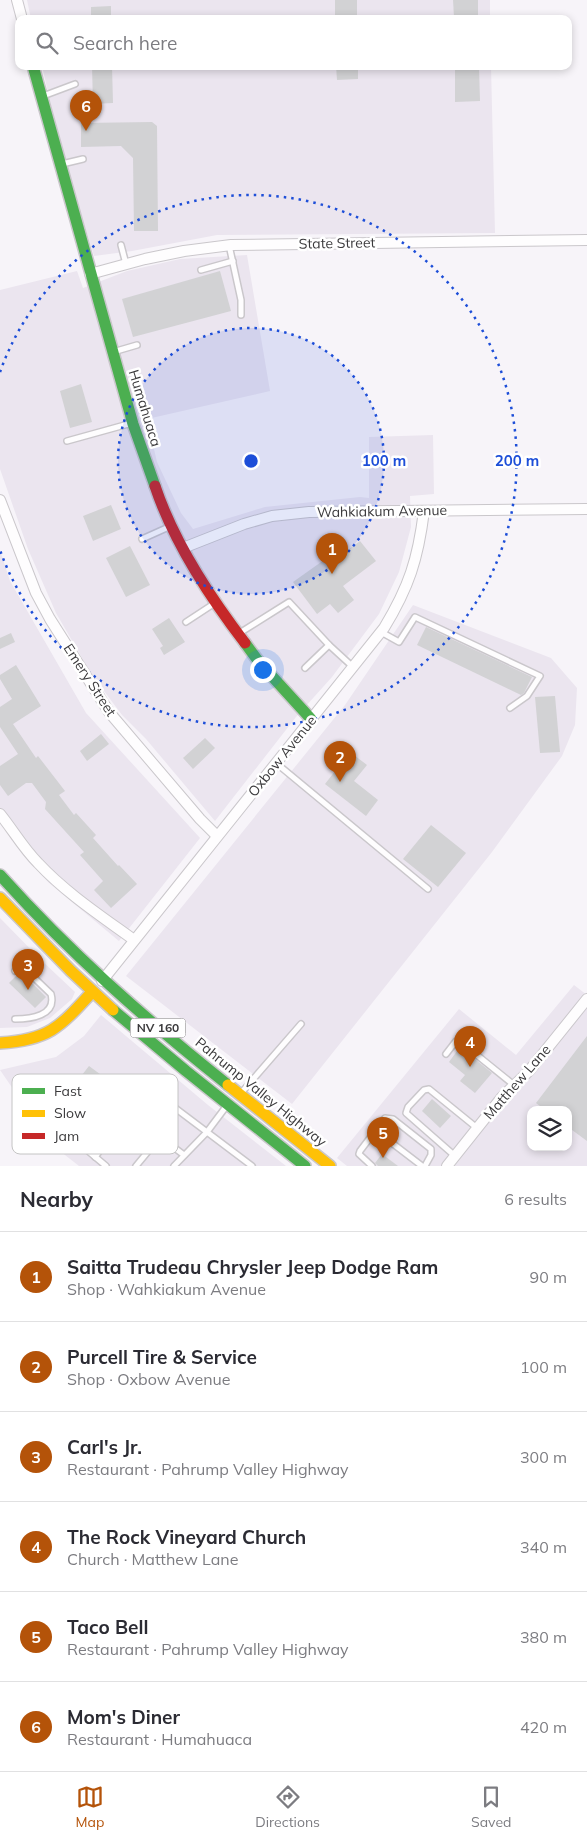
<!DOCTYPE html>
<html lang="en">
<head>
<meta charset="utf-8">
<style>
	body { margin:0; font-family:Mulish,sans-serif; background:#f7f7f7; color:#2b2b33 }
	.controls { position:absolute; right:15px; bottom:15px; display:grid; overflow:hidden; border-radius:10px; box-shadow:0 2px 8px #0003 }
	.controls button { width:45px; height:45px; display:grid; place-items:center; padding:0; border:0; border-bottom:1px solid #e1e1e2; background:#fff; color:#2b2b33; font:25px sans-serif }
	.you { position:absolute; left:262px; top:669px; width:18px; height:18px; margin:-12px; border:4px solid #fff; border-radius:50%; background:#1a73e8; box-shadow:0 0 0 8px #1a73e833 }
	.badge { display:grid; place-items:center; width:32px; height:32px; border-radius:50%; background:#b45309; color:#fff; font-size:16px; font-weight:700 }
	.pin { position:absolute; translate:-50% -41px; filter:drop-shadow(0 1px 2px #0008) }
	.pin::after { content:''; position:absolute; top:26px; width:18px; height:15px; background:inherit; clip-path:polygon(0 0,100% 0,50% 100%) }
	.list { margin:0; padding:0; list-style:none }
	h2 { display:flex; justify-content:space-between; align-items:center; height:65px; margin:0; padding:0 20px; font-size:21px }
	h2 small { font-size:16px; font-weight:400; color:#7c7c81 }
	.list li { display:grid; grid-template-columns:32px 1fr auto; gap:15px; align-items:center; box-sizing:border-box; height:90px; padding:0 20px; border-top:1px solid #e1e1e2 }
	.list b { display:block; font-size:19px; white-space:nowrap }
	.list p { margin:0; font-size:16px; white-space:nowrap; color:#7c7c81 }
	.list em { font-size:16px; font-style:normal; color:#7c7c81 }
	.icon { flex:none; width:28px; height:28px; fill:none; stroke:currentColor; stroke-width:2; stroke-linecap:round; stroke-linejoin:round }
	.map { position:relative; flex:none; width:587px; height:1166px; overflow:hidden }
	.search { position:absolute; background:#fff; box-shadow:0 2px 8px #0003; left:15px; right:15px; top:15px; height:55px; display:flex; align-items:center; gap:12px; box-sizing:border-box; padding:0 18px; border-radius:10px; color:#7c7c81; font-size:19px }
	.sheet { height:605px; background:#fff }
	nav { display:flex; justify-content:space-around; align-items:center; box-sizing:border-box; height:70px; border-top:1px solid #e1e1e2; background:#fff; font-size:14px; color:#7c7c81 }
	nav a { display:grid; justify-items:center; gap:2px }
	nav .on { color:#b45309 }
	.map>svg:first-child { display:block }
</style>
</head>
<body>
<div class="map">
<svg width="587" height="1166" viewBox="0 0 587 1166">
	<rect width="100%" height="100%" fill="#f7f4f9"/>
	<g fill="#ebe5ef" fill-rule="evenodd">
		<path d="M 27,0 L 490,0 L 490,19 L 31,19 Z"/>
		<path d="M 42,66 L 491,66 L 495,233 L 217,235 L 132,251 L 94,256 L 61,150 Z"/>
		<path d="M 247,255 L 270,391 L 147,419 L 157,462 L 181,513 L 193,529 L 265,507 L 360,497 L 369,498 L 369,437 L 433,435 L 434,494 L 410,496 L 411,527 L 399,572 L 379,614 L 332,677 L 296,717 L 215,821 L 146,739 L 122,715 L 92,675 L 56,613 L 28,549 L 0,469 L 0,290 L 77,271 L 83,288 L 127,271 L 180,259 Z"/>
		<path d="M 0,550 L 10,581 L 86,713 L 200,838 L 119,941 L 48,882 L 21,852 L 0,822 Z"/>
		<path d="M 413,605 L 551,658 L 577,688 L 575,725 L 562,756 L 492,852 L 292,1104 L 126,976 L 345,705 Z"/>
		<path d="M 0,918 L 42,961 L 75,992 L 72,999 L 50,1018 L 27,1027 L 0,1028 Z"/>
		<path d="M 574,985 L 587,995 L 587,1166 L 347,1166 L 337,1158 L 459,1009 L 516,1055 ZM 531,1110 L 568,1110 L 568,1147 L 531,1147 Z"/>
		<path d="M 101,1015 L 208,1105 L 286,1166 L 79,1166 L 51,1144 L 0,1070 L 56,1057 L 84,1036 Z"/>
	</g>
	<g fill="#d2d2d4">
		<rect x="335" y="0" width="22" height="19"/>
		<path d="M 453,0 L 478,0 L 478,17 L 454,17 Z"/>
		<path d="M 111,6 L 111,19 L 91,19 L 91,7 Z"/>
		<path d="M 92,66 L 112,66 L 113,103 L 93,104 Z"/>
		<path d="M 336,66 L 358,66 L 358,79 L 337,80 Z"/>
		<path d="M 479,67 L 480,101 L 455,102 L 455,68 Z"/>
		<path d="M 152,122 L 157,126 L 158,231 L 134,231 L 133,158 L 121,146 L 81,147 L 81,123 Z"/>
		<path d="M 220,271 L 231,311 L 133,337 L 122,299 Z"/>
		<path d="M 81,384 L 92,422 L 70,428 L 60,391 Z"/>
		<path d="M 111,505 L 121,529 L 93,541 L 83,516 Z"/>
		<path d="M 360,541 L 376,561 L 343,586 L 354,600 L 338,613 L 330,604 L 317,614 L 293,582 L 324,560 L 328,565 Z"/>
		<path d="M 130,546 L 150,585 L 126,597 L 106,558 Z"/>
		<path d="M 169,618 L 185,642 L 164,655 L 160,648 L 163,646 L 152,629 Z"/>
		<path d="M 426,627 L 532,677 L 524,693 L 521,695 L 417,645 Z"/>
		<path d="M 11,633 L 15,642 L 0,649 L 0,638 Z"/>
		<path d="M 16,665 L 41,706 L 13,724 L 36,758 L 38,756 L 65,791 L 59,795 L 74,815 L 76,813 L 96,835 L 93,838 L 118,866 L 119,865 L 137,884 L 111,908 L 94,890 L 103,881 L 80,855 L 84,852 L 45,809 L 46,802 L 32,783 L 26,783 L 8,796 L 0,785 L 0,766 L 18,754 L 0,727 L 0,707 L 12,699 L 0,679 L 0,675 Z"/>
		<path d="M 555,696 L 560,752 L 540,753 L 535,697 Z"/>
		<path d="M 101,734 L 109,744 L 87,761 L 80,751 Z"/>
		<path d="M 205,738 L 215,748 L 193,769 L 183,758 Z"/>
		<path d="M 350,752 L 367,765 L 354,781 L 378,800 L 366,816 L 325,784 Z"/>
		<path d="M 431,825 L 466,853 L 438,887 L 403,859 Z"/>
		<path d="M 22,973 L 46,997 L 35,1008 L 9,983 L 17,975 Z"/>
		<path d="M 587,1036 L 587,1141 L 568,1127 L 568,1110 L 545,1110 L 536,1103 Z"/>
		<path d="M 460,1047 L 492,1073 L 475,1093 L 460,1081 L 465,1075 L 449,1062 Z"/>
		<path d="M 89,1066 L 104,1077 L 101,1080 L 111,1088 L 109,1090 L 121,1099 L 114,1107 L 103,1098 L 93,1109 L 72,1094 L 80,1082 L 78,1080 Z"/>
		<path d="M 432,1099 L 451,1116 L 440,1128 L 422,1111 Z"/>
		<path d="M 382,1154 L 398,1166 L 378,1166 L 375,1163 Z"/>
	</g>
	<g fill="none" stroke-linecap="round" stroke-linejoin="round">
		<defs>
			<g id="lane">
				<path d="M 43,96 L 75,84"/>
				<path d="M 62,164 L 83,159"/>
				<path d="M 121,245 L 126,264"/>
				<path d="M 229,245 L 241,300 L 241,315"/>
				<path d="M 201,270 L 233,261"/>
				<path d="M 113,352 L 137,345"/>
				<path d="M 67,441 L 132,423"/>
				<path d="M 142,539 L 171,526"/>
				<path d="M 186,622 L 215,603"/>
				<path d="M 381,632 L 399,642 L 415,617 L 540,676 L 527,696 L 510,708"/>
				<path d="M 238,634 L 289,602 L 329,645 L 353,667"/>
				<path d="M 305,668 L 329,645"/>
				<path d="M 276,763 L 428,889"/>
				<path d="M 15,971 L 20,969 L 25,969 L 51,994 C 57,1016 30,1019 15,1019"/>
				<path d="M 446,1054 L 456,1041 L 462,1043 L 514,1085"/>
				<path d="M 142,1083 L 252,1166"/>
				<path d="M 242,1092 L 301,1024"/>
				<path d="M 375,1130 L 422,1166"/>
				<path d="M 87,1150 L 106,1166"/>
				<path d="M 455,1156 L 406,1113 L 408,1107 L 424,1090 L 429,1089 L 477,1128"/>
				<path d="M 95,1157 L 128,1114 C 142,1101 150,1113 162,1122 L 163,1127 L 160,1137"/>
				<path d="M 136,1166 L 160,1137 L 184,1155"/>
				<path d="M 174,1166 L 207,1132 L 225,1108"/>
				<path d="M 372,1166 L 359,1154 L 360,1151 L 385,1118 L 393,1119 L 431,1149 L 431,1155 L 425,1166"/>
			</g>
			<g id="street">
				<path d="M 17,0 L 22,19"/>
				<path d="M 90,274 L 145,259 L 184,251 L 231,245 L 587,240"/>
				<path d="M 0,500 L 36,593 L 50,619 L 109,712 L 200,819 L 217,836"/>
				<path d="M 183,548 L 244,524 L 272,516 L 309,512 L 587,509"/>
				<path d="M 0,814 C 13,830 23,848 38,863 C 66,893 101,916 134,940"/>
				<path d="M 102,981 L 384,628 C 409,587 418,559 424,511"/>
				<path d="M 447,1166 L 502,1097 L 529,1071 L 587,999"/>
			</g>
			<g id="fast">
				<path d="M 33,66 L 133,424 L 155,486"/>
				<path d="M 245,643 L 259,662 L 311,719"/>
				<path d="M 0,875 C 70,953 145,1019 228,1085"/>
				<path d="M 113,1010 L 186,1071 L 305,1166"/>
			</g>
			<g id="slow">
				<path d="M 0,898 L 71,971 L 113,1010"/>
				<path d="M 0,1043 C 49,1040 60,1027 92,992"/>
				<path d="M 228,1085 L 330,1166"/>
			</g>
			<path id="jam" d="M 155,486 C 174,543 209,596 245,643"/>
		</defs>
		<use href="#lane" stroke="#cac7cb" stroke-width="8"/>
		<use href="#street" stroke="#cac7cb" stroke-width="12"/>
		<use href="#fast" stroke="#cac7cb" stroke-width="14"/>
		<use href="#slow" stroke="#cac7cb" stroke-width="14"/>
		<use href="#jam" stroke="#cac7cb" stroke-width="14"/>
		<use href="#lane" stroke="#fefdfe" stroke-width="5"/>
		<use href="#street" stroke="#fefdfe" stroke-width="10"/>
		<use href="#fast" stroke="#4caf50" stroke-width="11"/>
		<use href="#slow" stroke="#ffc107" stroke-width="11"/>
		<use href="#jam" stroke="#c62828" stroke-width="11"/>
	</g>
	<circle cx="251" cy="461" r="133" fill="#1d4ed8" fill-opacity=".12"/>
	<g fill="none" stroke="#1d4ed8" stroke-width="2.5" stroke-dasharray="2.5 5">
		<circle cx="251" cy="461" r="133"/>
		<path d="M0 372A266 266 0 1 1 0 550"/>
	</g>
	<g text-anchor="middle" stroke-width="5" stroke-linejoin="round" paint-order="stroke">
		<rect fill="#fff" stroke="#767576" stroke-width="1" x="130.5" y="1018.5" width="55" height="19" rx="4"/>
		<g font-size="12" font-weight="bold" fill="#3b3a3c">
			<text x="158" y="1032">NV 160</text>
		</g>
		<g font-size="14" fill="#3b3a3c" stroke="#fff">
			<text transform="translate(337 243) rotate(-1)" y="5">State Street</text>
			<text transform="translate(145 408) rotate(73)" y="5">Humahuaca</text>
			<text transform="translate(382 511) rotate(-1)" y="5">Wahkiakum Avenue</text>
			<text transform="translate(90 680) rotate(57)" y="5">Emery Street</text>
			<text transform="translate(282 756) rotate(-51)" y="5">Oxbow Avenue</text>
			<text transform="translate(517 1082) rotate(-49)" y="5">Matthew Lane</text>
			<text transform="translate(261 1092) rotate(39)" y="5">Pahrump Valley Highway</text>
		</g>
	</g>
	<rect x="12" y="1074" width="166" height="80" rx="8" fill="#fff" stroke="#c4c4c4" stroke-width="1"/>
	<rect x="22" y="1088" width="23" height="6" fill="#4caf50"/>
	<rect x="22" y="1110" width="23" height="7" fill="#ffc107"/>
	<rect x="22" y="1133" width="23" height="6" fill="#c62828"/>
	<g font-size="14" fill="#3b3a3c">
		<text x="54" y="1096">Fast</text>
		<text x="54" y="1118">Slow</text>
		<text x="54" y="1141">Jam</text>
	</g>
	<circle cx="251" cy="461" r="8" fill="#1d4ed8" stroke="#fff" stroke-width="2.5"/>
	<g font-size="15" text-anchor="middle" font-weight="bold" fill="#1d4ed8" stroke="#fff" stroke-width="5" stroke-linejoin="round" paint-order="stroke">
		<text x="384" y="466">100 m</text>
		<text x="517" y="466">200 m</text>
	</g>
</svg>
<div class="controls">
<button><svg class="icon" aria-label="layers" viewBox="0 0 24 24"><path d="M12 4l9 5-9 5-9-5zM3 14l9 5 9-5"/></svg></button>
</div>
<div class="you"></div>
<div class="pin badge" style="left:332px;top:574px">1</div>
<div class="pin badge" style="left:340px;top:782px">2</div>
<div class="pin badge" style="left:28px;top:990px">3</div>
<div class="pin badge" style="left:470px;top:1067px">4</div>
<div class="pin badge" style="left:383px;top:1158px">5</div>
<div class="pin badge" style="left:86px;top:131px">6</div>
<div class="search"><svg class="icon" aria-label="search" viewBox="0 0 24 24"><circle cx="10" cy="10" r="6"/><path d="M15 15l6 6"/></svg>Search here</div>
</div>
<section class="sheet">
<h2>Nearby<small>6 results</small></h2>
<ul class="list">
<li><span class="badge">1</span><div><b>Saitta Trudeau Chrysler Jeep Dodge Ram</b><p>Shop · Wahkiakum Avenue</p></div><em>90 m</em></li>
<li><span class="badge">2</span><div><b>Purcell Tire &amp; Service</b><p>Shop · Oxbow Avenue</p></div><em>100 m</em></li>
<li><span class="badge">3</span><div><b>Carl's Jr.</b><p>Restaurant · Pahrump Valley Highway</p></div><em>300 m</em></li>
<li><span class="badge">4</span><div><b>The Rock Vineyard Church</b><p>Church · Matthew Lane</p></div><em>340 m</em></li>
<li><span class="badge">5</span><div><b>Taco Bell</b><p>Restaurant · Pahrump Valley Highway</p></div><em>380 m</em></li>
<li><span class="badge">6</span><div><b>Mom's Diner</b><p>Restaurant · Humahuaca</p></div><em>420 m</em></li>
</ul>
</section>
<nav>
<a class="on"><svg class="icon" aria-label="map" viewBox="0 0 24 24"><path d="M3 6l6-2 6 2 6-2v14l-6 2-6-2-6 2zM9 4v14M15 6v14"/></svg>Map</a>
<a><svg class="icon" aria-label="directions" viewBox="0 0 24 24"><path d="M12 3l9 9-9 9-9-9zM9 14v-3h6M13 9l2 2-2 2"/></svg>Directions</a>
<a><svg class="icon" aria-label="saved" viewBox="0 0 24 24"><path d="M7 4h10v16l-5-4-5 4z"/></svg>Saved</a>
</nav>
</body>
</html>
